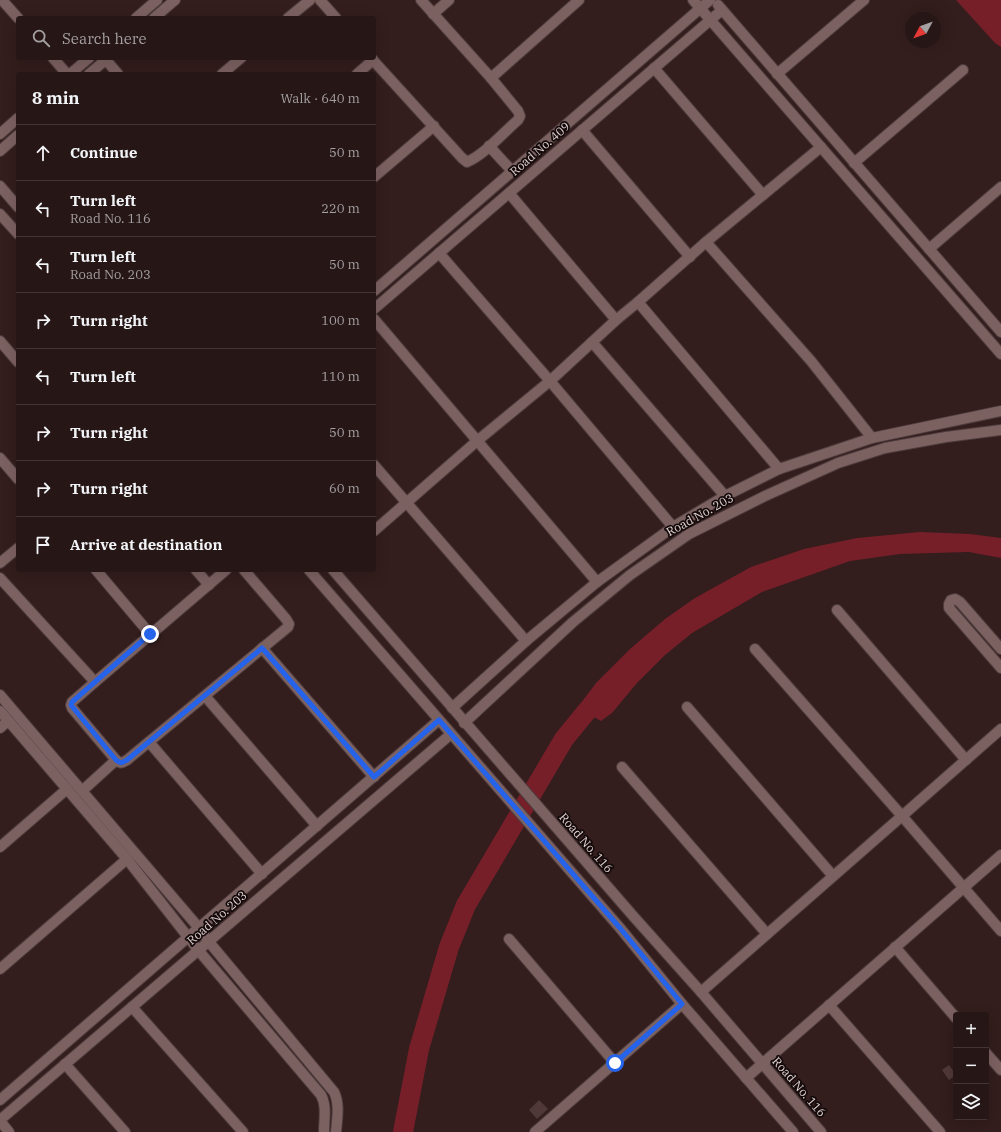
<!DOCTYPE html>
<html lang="en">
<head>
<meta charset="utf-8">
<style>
	body { margin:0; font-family:"IBM Plex Serif",serif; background:#2e1f1f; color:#f1f3f6 }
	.controls { position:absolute; right:12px; bottom:12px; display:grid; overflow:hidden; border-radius:4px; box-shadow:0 4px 16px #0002 }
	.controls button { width:36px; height:36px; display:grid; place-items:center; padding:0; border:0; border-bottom:1px solid #423535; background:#261616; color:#f1f3f6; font:20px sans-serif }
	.compass { position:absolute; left:905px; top:12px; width:36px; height:36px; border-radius:50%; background:#261616; box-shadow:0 4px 16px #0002; rotate:229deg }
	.stop { position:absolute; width:12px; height:12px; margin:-9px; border:3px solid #2563eb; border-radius:50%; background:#fff }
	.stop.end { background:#2563eb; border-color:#fff; box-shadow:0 1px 4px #0008 }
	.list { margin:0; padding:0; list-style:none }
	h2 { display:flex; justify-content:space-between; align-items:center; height:52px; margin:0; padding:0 16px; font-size:17px }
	h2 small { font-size:13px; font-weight:400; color:#a49fa1 }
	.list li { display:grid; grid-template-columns:26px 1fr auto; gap:12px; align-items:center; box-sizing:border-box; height:56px; padding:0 16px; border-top:1px solid #423535 }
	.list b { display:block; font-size:15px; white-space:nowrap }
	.list p { margin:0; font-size:13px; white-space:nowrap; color:#a49fa1 }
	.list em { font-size:13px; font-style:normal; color:#a49fa1 }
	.icon { flex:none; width:22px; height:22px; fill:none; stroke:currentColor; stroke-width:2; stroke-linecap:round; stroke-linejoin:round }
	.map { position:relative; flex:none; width:1001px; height:1132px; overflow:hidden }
	.search { position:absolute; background:#261616; box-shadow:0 4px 16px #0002; left:16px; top:16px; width:360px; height:44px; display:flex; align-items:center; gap:10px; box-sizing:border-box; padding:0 14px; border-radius:4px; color:#a49fa1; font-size:15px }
	.panel { position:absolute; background:#261616; box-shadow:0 4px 16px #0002; left:16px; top:72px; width:360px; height:500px; border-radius:4px }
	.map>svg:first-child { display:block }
</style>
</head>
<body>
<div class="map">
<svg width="1001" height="1132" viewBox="0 0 1001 1132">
	<rect width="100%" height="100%" fill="#331d1d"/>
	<g fill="#761f29">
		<path d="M 956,0 L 1001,0 L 1001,47 L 995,43 Z"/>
		<path d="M 920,532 L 970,534 L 1001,538 L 1001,558 L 969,552 L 900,554 L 850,561 L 762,592 L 692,633 L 665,655 L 637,683 L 612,713 L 601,721 L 592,716 L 584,699 L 596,683 L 630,649 L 665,619 L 695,598 L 751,567 L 804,549 L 857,538 Z"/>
	</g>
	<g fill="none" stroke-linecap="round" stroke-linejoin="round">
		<path stroke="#761f29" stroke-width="20" d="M 403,1132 L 419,1049 L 449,947 L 466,905 L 564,739 L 605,689"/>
	</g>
	<g fill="#513838">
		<path d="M 949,1065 L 956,1075 L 949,1080 L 942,1070 Z"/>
		<path d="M 539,1100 L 548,1109 L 537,1119 L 529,1110 Z"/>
	</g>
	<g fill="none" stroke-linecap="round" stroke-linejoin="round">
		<defs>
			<g id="minor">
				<path d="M 2,0 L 18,18"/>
				<path d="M 320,0 L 336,18"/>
				<path d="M 421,0 L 491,78 L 579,0"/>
				<path d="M 693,0 L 1001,354"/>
				<path d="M 718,5 L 1001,332"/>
				<path d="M 433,14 L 449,0"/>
				<path d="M 136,18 L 157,0"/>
				<path d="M 154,18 L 175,0"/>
				<path d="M 288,18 L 310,0"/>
				<path d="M 53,58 L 67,74"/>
				<path d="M 371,58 L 462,158 L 467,162 C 485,154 503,133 518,120 L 520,116 L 518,111 L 491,78"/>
				<path d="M 106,60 L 118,74"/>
				<path d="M 654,68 L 763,195"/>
				<path d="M 70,74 L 89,58"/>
				<path d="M 89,74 L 108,58"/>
				<path d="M 222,74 L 241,58"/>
				<path d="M 357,74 L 373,60"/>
				<path d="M 777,74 L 864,0"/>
				<path d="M 582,130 L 690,257"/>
				<path d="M 0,134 L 18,118"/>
				<path d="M 489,146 L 512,171"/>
				<path d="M 0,151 L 18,135"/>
				<path d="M 854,163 L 963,70"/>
				<path d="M 374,177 L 434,126"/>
				<path d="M 0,186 L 18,207"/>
				<path d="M 509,193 L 616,320"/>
				<path d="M 0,214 L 18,234"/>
				<path d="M 706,242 L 811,361 L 872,438"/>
				<path d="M 929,249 L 1001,187"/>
				<path d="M 439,253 L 550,381 L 673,527"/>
				<path d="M 374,291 L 710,0"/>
				<path d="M 638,302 L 779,469"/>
				<path d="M 374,309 L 722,10"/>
				<path d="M 374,319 L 597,582"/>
				<path d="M 0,341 L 18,362"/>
				<path d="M 592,342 L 725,496"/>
				<path d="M 0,458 L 18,479"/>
				<path d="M 374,465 L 526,641"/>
				<path d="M 374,531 L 477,441 L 550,381 L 616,320 L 638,302 L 706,242 L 821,147"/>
				<path d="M 0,563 L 18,548"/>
				<path d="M 96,570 L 150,634"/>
				<path d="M 196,570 L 209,585"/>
				<path d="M 226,570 L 95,682 L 72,702 L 71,705 L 72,708 L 116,760 C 121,764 122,763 127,760 L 288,627 L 289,624 L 286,619 L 244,570"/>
				<path d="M 309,570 L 620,928 L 682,1004 L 793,1132"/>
				<path d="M 333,570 L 634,917 L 701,992 L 821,1132"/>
				<path d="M 0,578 L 95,682"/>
				<path d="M 837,610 L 966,760"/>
				<path d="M 262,648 L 374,777"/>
				<path d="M 1001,649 L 960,602 L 955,599 L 951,600 L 949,604 L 949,608 L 1001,668"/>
				<path d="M 0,695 L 199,928 L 209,942 L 334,1092 C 340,1104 337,1119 336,1132"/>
				<path d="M 205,696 L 317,826"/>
				<path d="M 687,707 L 833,876"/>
				<path d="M 452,708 L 526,641 L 597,582 L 673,527 L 725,496 L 779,469 L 872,438 L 1001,411"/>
				<path d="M 0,711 L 127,859 L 199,951 L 321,1095 C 327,1106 324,1119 324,1132"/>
				<path d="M 464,723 L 573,622 L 630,575 L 689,534 L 765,496 L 838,463 L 885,448 L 946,437 L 1001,430"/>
				<path d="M 0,728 L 8,721"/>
				<path d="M 1001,729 L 902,816 L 1001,931"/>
				<path d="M 149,742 L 262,874"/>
				<path d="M 622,767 L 767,934"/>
				<path d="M 82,791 L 116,760"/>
				<path d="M 0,847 L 67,789"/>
				<path d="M 509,939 L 615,1063"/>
				<path d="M 895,947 L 956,1018"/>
				<path d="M 0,969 L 127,859"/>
				<path d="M 701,992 L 902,816 L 755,649"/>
				<path d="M 829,1005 L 940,1132"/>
				<path d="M 132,1007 L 243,1132"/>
				<path d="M 986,1053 L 1001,1070"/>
				<path d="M 65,1064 L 125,1132"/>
				<path d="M 746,1078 L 1001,855"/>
				<path d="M 0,1100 L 439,720"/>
				<path d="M 0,1120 L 451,734"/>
				<path d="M 0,1121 L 9,1132"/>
				<path d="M 535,1132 L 682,1004"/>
			</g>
		</defs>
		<use href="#minor" stroke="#4e3b3c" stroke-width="12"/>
		<use href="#minor" stroke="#7c6161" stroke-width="10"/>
	</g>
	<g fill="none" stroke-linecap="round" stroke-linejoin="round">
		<path stroke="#2563eb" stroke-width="5" d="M 150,634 L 72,702 L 71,705 L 116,760 C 121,764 122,763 127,760 L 262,648 L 374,777 L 439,720 L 620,928 L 682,1004 L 615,1063"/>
	</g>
	<g text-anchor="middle" stroke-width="3.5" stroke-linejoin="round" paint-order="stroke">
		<g font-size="12" fill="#e1d1d1" stroke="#140a0a">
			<text transform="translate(540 149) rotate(-41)" y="4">Road No. 409</text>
			<text transform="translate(700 515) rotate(-29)" y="4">Road No. 203</text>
			<text transform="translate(586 843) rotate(49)" y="4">Road No. 116</text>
			<text transform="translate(217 918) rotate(-41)" y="4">Road No. 203</text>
			<text transform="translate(799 1087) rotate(49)" y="4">Road No. 116</text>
		</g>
	</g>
</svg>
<div class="controls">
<button>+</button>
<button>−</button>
<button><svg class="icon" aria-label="layers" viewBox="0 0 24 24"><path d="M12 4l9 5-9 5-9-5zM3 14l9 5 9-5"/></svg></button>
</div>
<svg class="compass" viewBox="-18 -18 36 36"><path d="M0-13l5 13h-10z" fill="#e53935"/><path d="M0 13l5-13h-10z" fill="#a49fa1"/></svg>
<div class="stop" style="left:615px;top:1063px"></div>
<div class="stop end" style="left:150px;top:634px"></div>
<div class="search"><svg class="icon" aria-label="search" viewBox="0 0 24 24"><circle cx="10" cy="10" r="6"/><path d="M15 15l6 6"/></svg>Search here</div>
<section class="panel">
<h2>8 min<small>Walk · 640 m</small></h2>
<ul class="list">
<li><svg class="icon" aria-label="ahead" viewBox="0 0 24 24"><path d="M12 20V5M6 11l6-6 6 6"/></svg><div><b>Continue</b></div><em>50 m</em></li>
<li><svg class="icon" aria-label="left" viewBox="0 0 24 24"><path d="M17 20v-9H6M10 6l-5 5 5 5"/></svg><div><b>Turn left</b><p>Road No. 116</p></div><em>220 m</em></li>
<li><svg class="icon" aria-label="left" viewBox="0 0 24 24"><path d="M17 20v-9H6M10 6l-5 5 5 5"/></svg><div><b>Turn left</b><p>Road No. 203</p></div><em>50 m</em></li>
<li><svg class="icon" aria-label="right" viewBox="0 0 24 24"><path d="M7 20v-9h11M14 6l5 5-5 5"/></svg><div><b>Turn right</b></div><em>100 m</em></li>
<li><svg class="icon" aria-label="left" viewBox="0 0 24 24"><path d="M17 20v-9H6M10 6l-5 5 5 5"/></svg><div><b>Turn left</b></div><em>110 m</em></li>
<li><svg class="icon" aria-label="right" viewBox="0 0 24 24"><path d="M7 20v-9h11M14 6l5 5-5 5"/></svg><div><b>Turn right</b></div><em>50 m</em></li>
<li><svg class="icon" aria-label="right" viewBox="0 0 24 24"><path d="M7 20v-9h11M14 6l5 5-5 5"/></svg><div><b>Turn right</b></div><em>60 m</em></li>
<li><svg class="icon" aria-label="arrive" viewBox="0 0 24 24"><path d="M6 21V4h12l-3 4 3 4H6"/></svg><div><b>Arrive at destination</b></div></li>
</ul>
</section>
</div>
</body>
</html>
